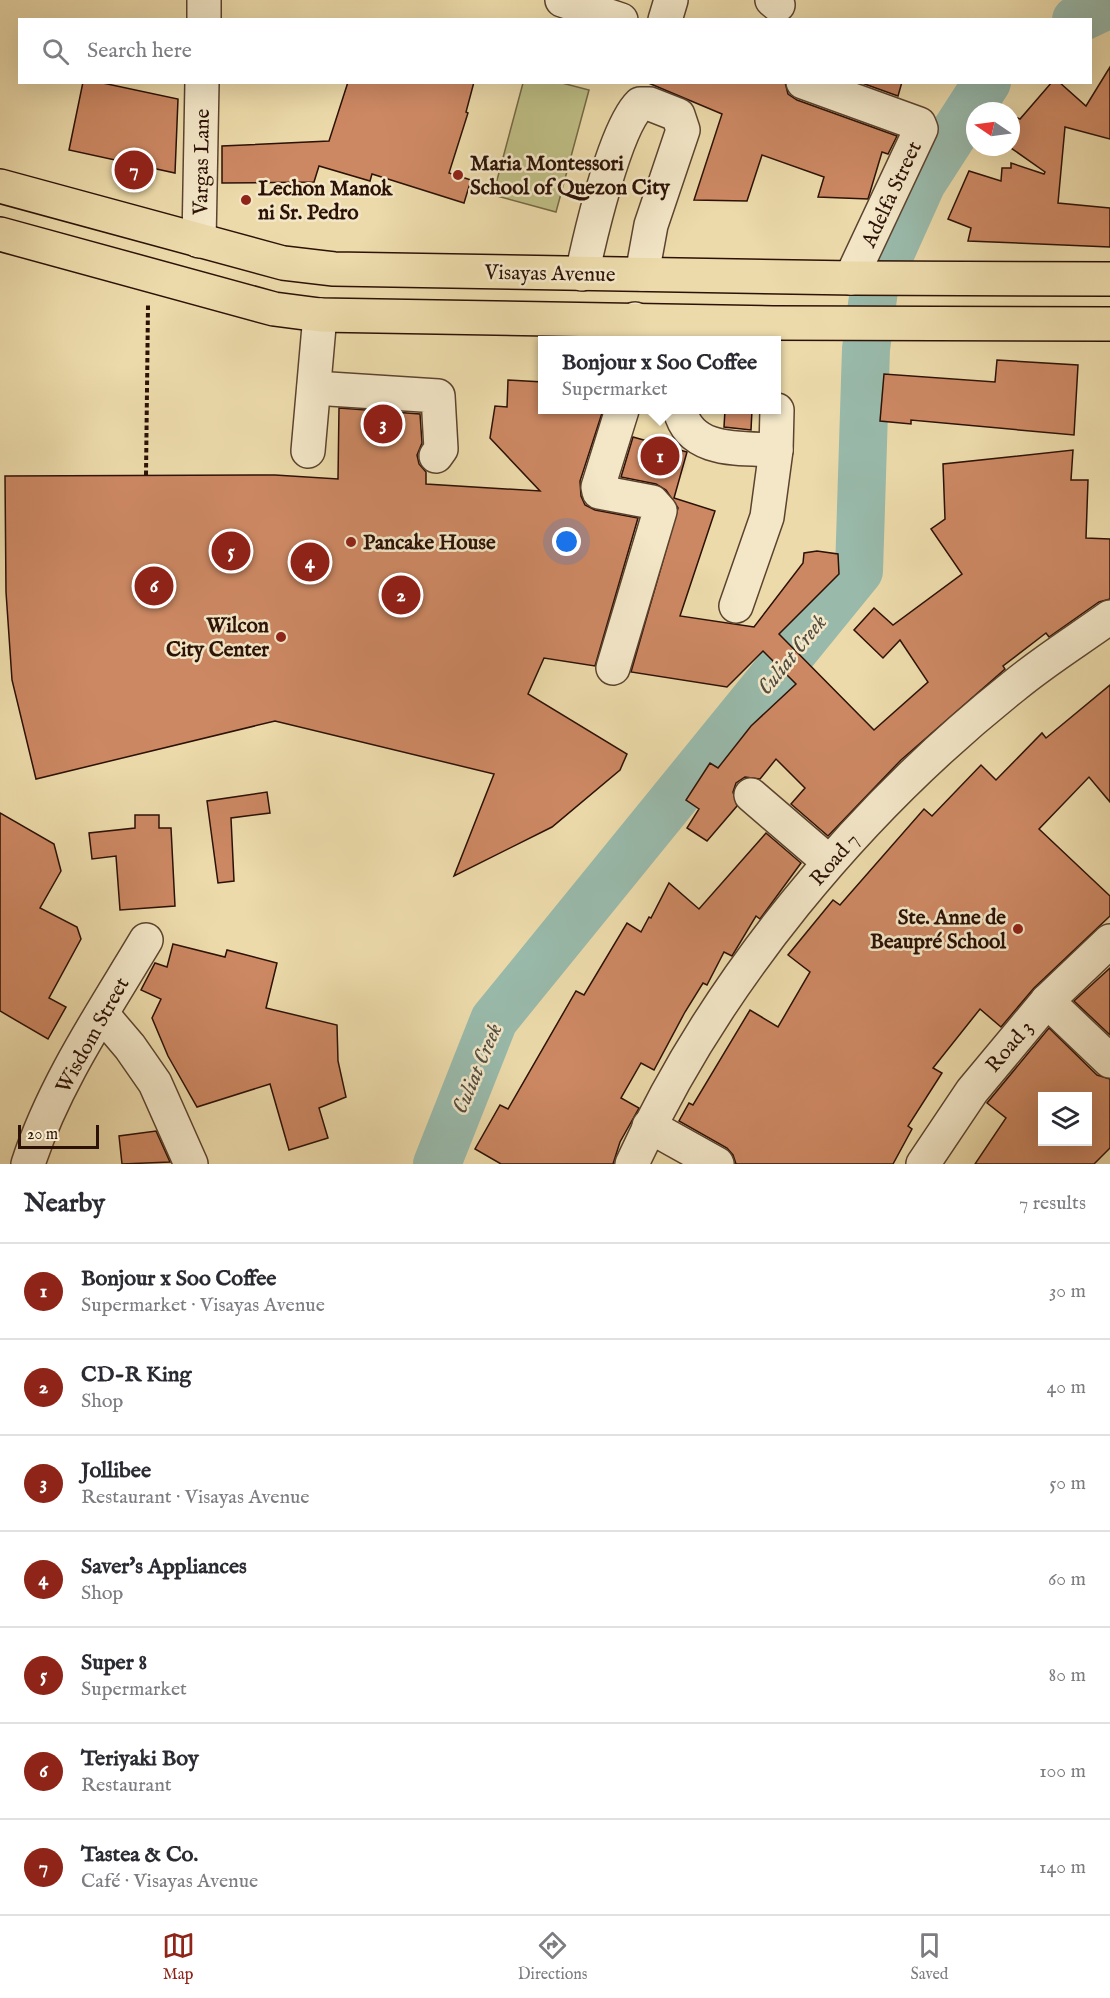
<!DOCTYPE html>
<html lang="en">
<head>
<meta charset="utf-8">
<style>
	body { margin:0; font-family:"IM FELL English",serif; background:#f2f2f3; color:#2b2b33 }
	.controls { position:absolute; right:18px; bottom:18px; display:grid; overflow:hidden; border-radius:0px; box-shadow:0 6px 24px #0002 }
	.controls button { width:54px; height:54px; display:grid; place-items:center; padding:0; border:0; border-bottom:2px solid #e1e1e2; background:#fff; color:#2b2b33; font:30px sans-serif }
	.compass { position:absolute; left:966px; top:102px; width:54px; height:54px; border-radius:50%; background:#fff; box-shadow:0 6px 24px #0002; rotate:283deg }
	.scale { position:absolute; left:18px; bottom:15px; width:81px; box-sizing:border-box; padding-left:6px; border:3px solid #2c1106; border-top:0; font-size:16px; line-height:21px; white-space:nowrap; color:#2c1106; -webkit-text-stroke:4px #f3e7c8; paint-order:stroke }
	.you { position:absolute; left:567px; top:542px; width:21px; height:21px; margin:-15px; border:4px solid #fff; border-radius:50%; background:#1a73e8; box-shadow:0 0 0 9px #1a73e833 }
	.badge { display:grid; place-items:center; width:39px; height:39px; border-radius:50%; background:#8f2418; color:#fff; font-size:20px; font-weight:700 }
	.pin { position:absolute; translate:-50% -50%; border:3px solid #fff; box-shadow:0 2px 6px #0006 }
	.popup { position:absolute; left:538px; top:336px; width:243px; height:78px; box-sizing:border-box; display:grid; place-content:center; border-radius:0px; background:#fff; filter:drop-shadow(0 2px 4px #0005); font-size:20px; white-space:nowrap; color:#7c7c81 }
	.popup b { font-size:22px; color:#2b2b33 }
	.popup::after { content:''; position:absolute; left:50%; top:100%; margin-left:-12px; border:12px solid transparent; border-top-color:#fff }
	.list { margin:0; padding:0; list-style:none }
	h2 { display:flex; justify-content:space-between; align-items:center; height:78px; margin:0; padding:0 24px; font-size:26px }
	h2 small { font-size:20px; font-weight:400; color:#7c7c81 }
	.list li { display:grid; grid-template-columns:39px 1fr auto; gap:18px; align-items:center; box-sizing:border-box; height:96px; padding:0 24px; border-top:2px solid #e1e1e2 }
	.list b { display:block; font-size:22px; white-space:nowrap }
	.list p { margin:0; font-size:20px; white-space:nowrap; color:#7c7c81 }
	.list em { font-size:20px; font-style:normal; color:#7c7c81 }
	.icon { flex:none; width:33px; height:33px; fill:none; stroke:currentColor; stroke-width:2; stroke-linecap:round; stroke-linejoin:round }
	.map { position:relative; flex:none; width:1110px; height:1164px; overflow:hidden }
	.search { position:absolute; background:#fff; box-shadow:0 6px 24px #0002; left:18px; right:18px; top:18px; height:66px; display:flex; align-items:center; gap:15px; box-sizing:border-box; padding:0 21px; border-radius:0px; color:#7c7c81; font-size:22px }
	.sheet { height:750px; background:#fff }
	nav { display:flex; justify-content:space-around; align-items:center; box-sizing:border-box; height:84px; border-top:2px solid #e1e1e2; background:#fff; font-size:16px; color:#7c7c81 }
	nav a { display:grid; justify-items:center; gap:3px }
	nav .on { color:#8f2418 }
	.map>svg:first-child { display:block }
</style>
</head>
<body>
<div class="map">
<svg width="1110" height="1164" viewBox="0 0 1110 1164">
	<rect width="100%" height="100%" fill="#ecdaaa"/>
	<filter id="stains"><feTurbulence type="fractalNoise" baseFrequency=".00333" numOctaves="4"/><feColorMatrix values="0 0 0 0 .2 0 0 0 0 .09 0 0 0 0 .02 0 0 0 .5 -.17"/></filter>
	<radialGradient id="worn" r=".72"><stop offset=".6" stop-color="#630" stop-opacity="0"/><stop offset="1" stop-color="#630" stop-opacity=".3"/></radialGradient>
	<path fill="#bebe84" stroke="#756845" stroke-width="1.5" d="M 523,83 L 562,83 L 589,90 L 556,212 L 493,195 Z"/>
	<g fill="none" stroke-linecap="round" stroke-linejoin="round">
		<g stroke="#99baab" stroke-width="48">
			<path d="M 1076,20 L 1110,4"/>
			<path d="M 437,1164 L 494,1020 L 859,571 L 866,349 L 874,290 L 922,183 L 987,82"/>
		</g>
	</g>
	<g fill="#cc8863" stroke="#2c1106" stroke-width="1.5" fill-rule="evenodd">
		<path d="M 1110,67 L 1110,139 L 1065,127 L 1058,203 L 1110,208 L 1110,247 L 968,241 L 971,228 L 948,219 L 969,171 L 1001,181 L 1002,168 L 1011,168 L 1011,163 L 1044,174 L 1045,172 L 1011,148 L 1011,115 L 1020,119 L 1052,82 L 1059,82 L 1086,106 Z"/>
		<path d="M 83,82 L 98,82 L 178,99 L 175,173 L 69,150 Z"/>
		<path d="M 348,82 L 474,82 L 466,112 L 468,113 L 449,173 L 471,180 L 464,203 L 372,174 L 370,181 L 319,166 L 314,182 L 222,183 L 222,146 L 329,141 Z"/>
		<path d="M 646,82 L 785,82 L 788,94 L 797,100 L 897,136 L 888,154 L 882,152 L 868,199 L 818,197 L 824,177 L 762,155 L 747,201 L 694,200 L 722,114 Z"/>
		<path d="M 859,82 L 902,82 L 898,96 Z"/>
		<path d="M 997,360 L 1078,365 L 1074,435 L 911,420 L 911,424 L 880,421 L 884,374 L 995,382 Z"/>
		<path d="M 508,380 L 543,382 L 543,410 L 603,410 L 580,481 L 581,496 L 585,505 L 595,510 L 638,518 L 595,666 L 544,658 L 528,694 L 627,754 L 620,770 L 552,827 L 454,876 L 494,774 L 275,721 L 36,779 L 12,680 L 6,592 L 5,476 L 275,475 L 338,479 L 339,408 L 420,414 L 422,443 L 417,455 L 419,464 L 426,472 L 426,484 L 540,491 L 490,438 L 495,406 L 507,407 Z"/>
		<path d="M 725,410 L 752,410 L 751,430 L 724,427 Z"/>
		<path d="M 633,437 L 687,452 L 674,498 L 715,511 L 680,616 L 754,627 L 803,563 L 804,553 L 817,551 L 838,554 L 839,574 L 779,634 L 874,730 L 928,682 L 900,640 L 883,658 L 854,630 L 874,608 L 893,625 L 962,574 L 931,529 L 945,519 L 943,464 L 1073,450 L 1071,480 L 1088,480 L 1086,538 L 1110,539 L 1110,599 L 1099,602 L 1049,637 L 1046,633 L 1003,666 L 1005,669 L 901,760 L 828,836 L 791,804 L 805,788 L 776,759 L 760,779 L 745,777 L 736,783 L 733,792 L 737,806 L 707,841 L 687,828 L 699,809 L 686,800 L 710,763 L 718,768 L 751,726 L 796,684 L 763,651 L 727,687 L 631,672 L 678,508 L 666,490 L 656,484 L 621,477 Z"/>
		<path d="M 1110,685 L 1110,802 L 1089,777 L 1039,829 L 1110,896 L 1110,916 L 1034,988 L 1001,1027 L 980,1009 L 933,1068 L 942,1073 L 908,1126 L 912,1129 L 893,1164 L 736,1164 L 733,1155 L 727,1148 L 679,1121 L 689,1103 L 693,1105 L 750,1010 L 778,1027 L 810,972 L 788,955 L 833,900 L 840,905 L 924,809 L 932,816 L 981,765 L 996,780 L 1042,733 L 1046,738 Z"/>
		<path d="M 267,792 L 270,813 L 231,818 L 234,881 L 218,883 L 207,801 Z"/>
		<path d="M 0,813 L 54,844 L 61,871 L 40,908 L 77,927 L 81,939 L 49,998 L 66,1007 L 48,1039 L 0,1011 Z"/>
		<path d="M 135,815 L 159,815 L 159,828 L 171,828 L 175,906 L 120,910 L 116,856 L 92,859 L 89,833 L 135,828 Z"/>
		<path d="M 766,833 L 801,863 L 760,919 L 756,916 L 732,956 L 724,952 L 707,985 L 703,983 L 685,1012 L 654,1070 L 641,1063 L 621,1098 L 639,1108 L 620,1142 L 613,1164 L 501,1164 L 475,1149 L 500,1105 L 508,1109 L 576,991 L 584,995 L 627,923 L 641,932 L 649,917 L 651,918 L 669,883 L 699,909 Z"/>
		<path d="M 173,944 L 225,957 L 227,950 L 277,963 L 266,1008 L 337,1025 L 338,1061 L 346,1097 L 319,1108 L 328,1138 L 289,1150 L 270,1084 L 197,1107 L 168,1056 L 152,1018 L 161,999 L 141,990 L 155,963 L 167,967 Z"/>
		<path d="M 1110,968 L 1110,1035 L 1074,1001 Z"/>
		<path d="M 1049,1028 L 1097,1075 L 1110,1079 L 1110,1148 L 1094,1164 L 975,1164 L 1006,1118 L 987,1103 ZM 1042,1096 L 1088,1096 L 1088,1142 L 1042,1142 Z"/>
		<path d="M 156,1131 L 170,1162 L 122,1164 L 119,1136 Z"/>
	</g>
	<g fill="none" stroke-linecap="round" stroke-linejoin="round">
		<defs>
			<g id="minor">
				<path d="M 562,0 L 621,20"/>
				<path d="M 772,0 L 778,5"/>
				<path d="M 204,20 L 204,0"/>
				<path d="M 665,20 L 671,0"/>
				<path d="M 803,82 L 919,124 L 921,129 L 851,278"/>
				<path d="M 199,241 L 202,82"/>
				<path d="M 582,274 C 590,237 615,128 640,104 L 650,104 L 678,115 L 683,130 L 651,225 L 642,274"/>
				<path d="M 634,340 L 635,319"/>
				<path d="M 314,388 L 438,396 L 441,449 L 436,456"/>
				<path d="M 680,410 C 690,453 739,448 776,450"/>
				<path d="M 308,451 L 320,315"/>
				<path d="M 736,606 L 767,517 L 776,450 L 777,410"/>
				<path d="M 613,668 L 660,511 L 652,502 L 599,492 L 598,487 L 622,410"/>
				<path d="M 751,795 L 829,862"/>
				<path d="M 1047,1001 L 1110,1061"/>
				<path d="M 102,1014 L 130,1047 L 155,1083 L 191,1164"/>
				<path d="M 649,1126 L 717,1164"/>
				<path d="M 28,1164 C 54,1084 103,1012 146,940"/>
				<path d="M 632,1164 C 715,981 857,811 1014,686 C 1044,661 1078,640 1110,617"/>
				<path d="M 923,1164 L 972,1091 L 1047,1001 L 1110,941"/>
			</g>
			<g id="major">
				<path d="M 0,186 L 283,263 L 334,269 L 854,278 L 1110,279"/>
				<path d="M 0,234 L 274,309 L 320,315 L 773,323 L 1110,324"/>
			</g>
		</defs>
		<use href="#minor" stroke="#5c432f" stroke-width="36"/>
		<use href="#major" stroke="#2c1106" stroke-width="36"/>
		<path stroke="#2c1106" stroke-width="4" stroke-dasharray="4.5 3" stroke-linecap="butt" d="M 146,475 L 148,305"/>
		<use href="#minor" stroke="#f3e7c8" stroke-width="33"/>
		<use href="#major" stroke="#ecdaaa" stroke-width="33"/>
	</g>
	<g fill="#8f2418" stroke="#f3e7c8" stroke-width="2">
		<circle cx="458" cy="175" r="6"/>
		<circle cx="246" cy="200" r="6"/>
		<circle cx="351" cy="542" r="6"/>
		<circle cx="281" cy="637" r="6"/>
		<circle cx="1018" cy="929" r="6"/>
	</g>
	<g text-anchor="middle" stroke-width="5" stroke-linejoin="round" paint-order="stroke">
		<g font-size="21" fill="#2c1106" stroke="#f3e7c8">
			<text transform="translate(201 162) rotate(-89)" y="7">Vargas Lane</text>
			<text transform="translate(891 194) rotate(-65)" y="7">Adelfa Street</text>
			<text transform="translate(550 273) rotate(1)" y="7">Visayas Avenue</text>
			<text transform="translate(834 859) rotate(-49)" y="7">Road 7</text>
			<text transform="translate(92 1035) rotate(-61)" y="7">Wisdom Street</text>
			<text transform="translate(1009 1046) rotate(-50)" y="7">Road 3</text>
		</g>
		<g font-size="21" font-weight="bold" fill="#2c1106" stroke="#f3e7c8" text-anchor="start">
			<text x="470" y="170">Maria Montessori<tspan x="470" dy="24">School of Quezon City</tspan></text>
			<text x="258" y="195">Lechon Manok<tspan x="258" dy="24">ni Sr. Pedro</tspan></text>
			<text x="363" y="549">Pancake House</text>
			<text x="269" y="632" text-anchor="end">Wilcon<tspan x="269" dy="24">City Center</tspan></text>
			<text x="1006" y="924" text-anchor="end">Ste. Anne de<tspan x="1006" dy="24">Beaupré School</tspan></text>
		</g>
		<g font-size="22" font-style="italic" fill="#524c40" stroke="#f3e7c8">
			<text transform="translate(791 654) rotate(-51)" y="8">Culiat Creek</text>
			<text transform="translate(476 1068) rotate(-67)" y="8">Culiat Creek</text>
		</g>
	</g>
	<rect width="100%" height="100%" filter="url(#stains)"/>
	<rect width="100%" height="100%" fill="url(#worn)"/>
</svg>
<div class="controls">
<button><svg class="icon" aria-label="layers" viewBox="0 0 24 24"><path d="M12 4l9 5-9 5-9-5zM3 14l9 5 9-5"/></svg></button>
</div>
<svg class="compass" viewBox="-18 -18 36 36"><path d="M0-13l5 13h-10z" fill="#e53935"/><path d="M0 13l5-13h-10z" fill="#7c7c81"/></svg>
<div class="scale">20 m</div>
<div class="you"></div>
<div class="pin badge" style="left:660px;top:456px">1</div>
<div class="popup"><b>Bonjour x Soo Coffee</b>Supermarket</div>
<div class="pin badge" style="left:401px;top:595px">2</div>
<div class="pin badge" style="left:383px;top:424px">3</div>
<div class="pin badge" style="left:310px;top:562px">4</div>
<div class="pin badge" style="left:231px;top:551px">5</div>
<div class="pin badge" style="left:154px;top:586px">6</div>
<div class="pin badge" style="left:134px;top:170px">7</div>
<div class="search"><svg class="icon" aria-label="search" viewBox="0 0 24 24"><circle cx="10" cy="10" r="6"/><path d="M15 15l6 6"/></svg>Search here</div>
</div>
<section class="sheet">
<h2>Nearby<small>7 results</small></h2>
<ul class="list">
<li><span class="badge">1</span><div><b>Bonjour x Soo Coffee</b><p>Supermarket · Visayas Avenue</p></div><em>30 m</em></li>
<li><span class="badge">2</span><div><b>CD-R King</b><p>Shop</p></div><em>40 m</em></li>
<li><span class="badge">3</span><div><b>Jollibee</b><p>Restaurant · Visayas Avenue</p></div><em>50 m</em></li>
<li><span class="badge">4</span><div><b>Saver's Appliances</b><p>Shop</p></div><em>60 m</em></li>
<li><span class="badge">5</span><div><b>Super 8</b><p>Supermarket</p></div><em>80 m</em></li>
<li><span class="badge">6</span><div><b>Teriyaki Boy</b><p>Restaurant</p></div><em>100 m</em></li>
<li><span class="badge">7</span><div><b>Tastea &amp; Co.</b><p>Café · Visayas Avenue</p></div><em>140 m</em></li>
</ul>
</section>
<nav>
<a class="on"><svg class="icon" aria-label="map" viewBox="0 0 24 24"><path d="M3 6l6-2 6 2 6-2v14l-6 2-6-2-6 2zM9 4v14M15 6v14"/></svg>Map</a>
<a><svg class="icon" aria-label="directions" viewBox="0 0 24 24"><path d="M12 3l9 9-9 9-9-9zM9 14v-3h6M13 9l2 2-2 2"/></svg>Directions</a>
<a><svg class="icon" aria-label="saved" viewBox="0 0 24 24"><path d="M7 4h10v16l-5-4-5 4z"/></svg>Saved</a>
</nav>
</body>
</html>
